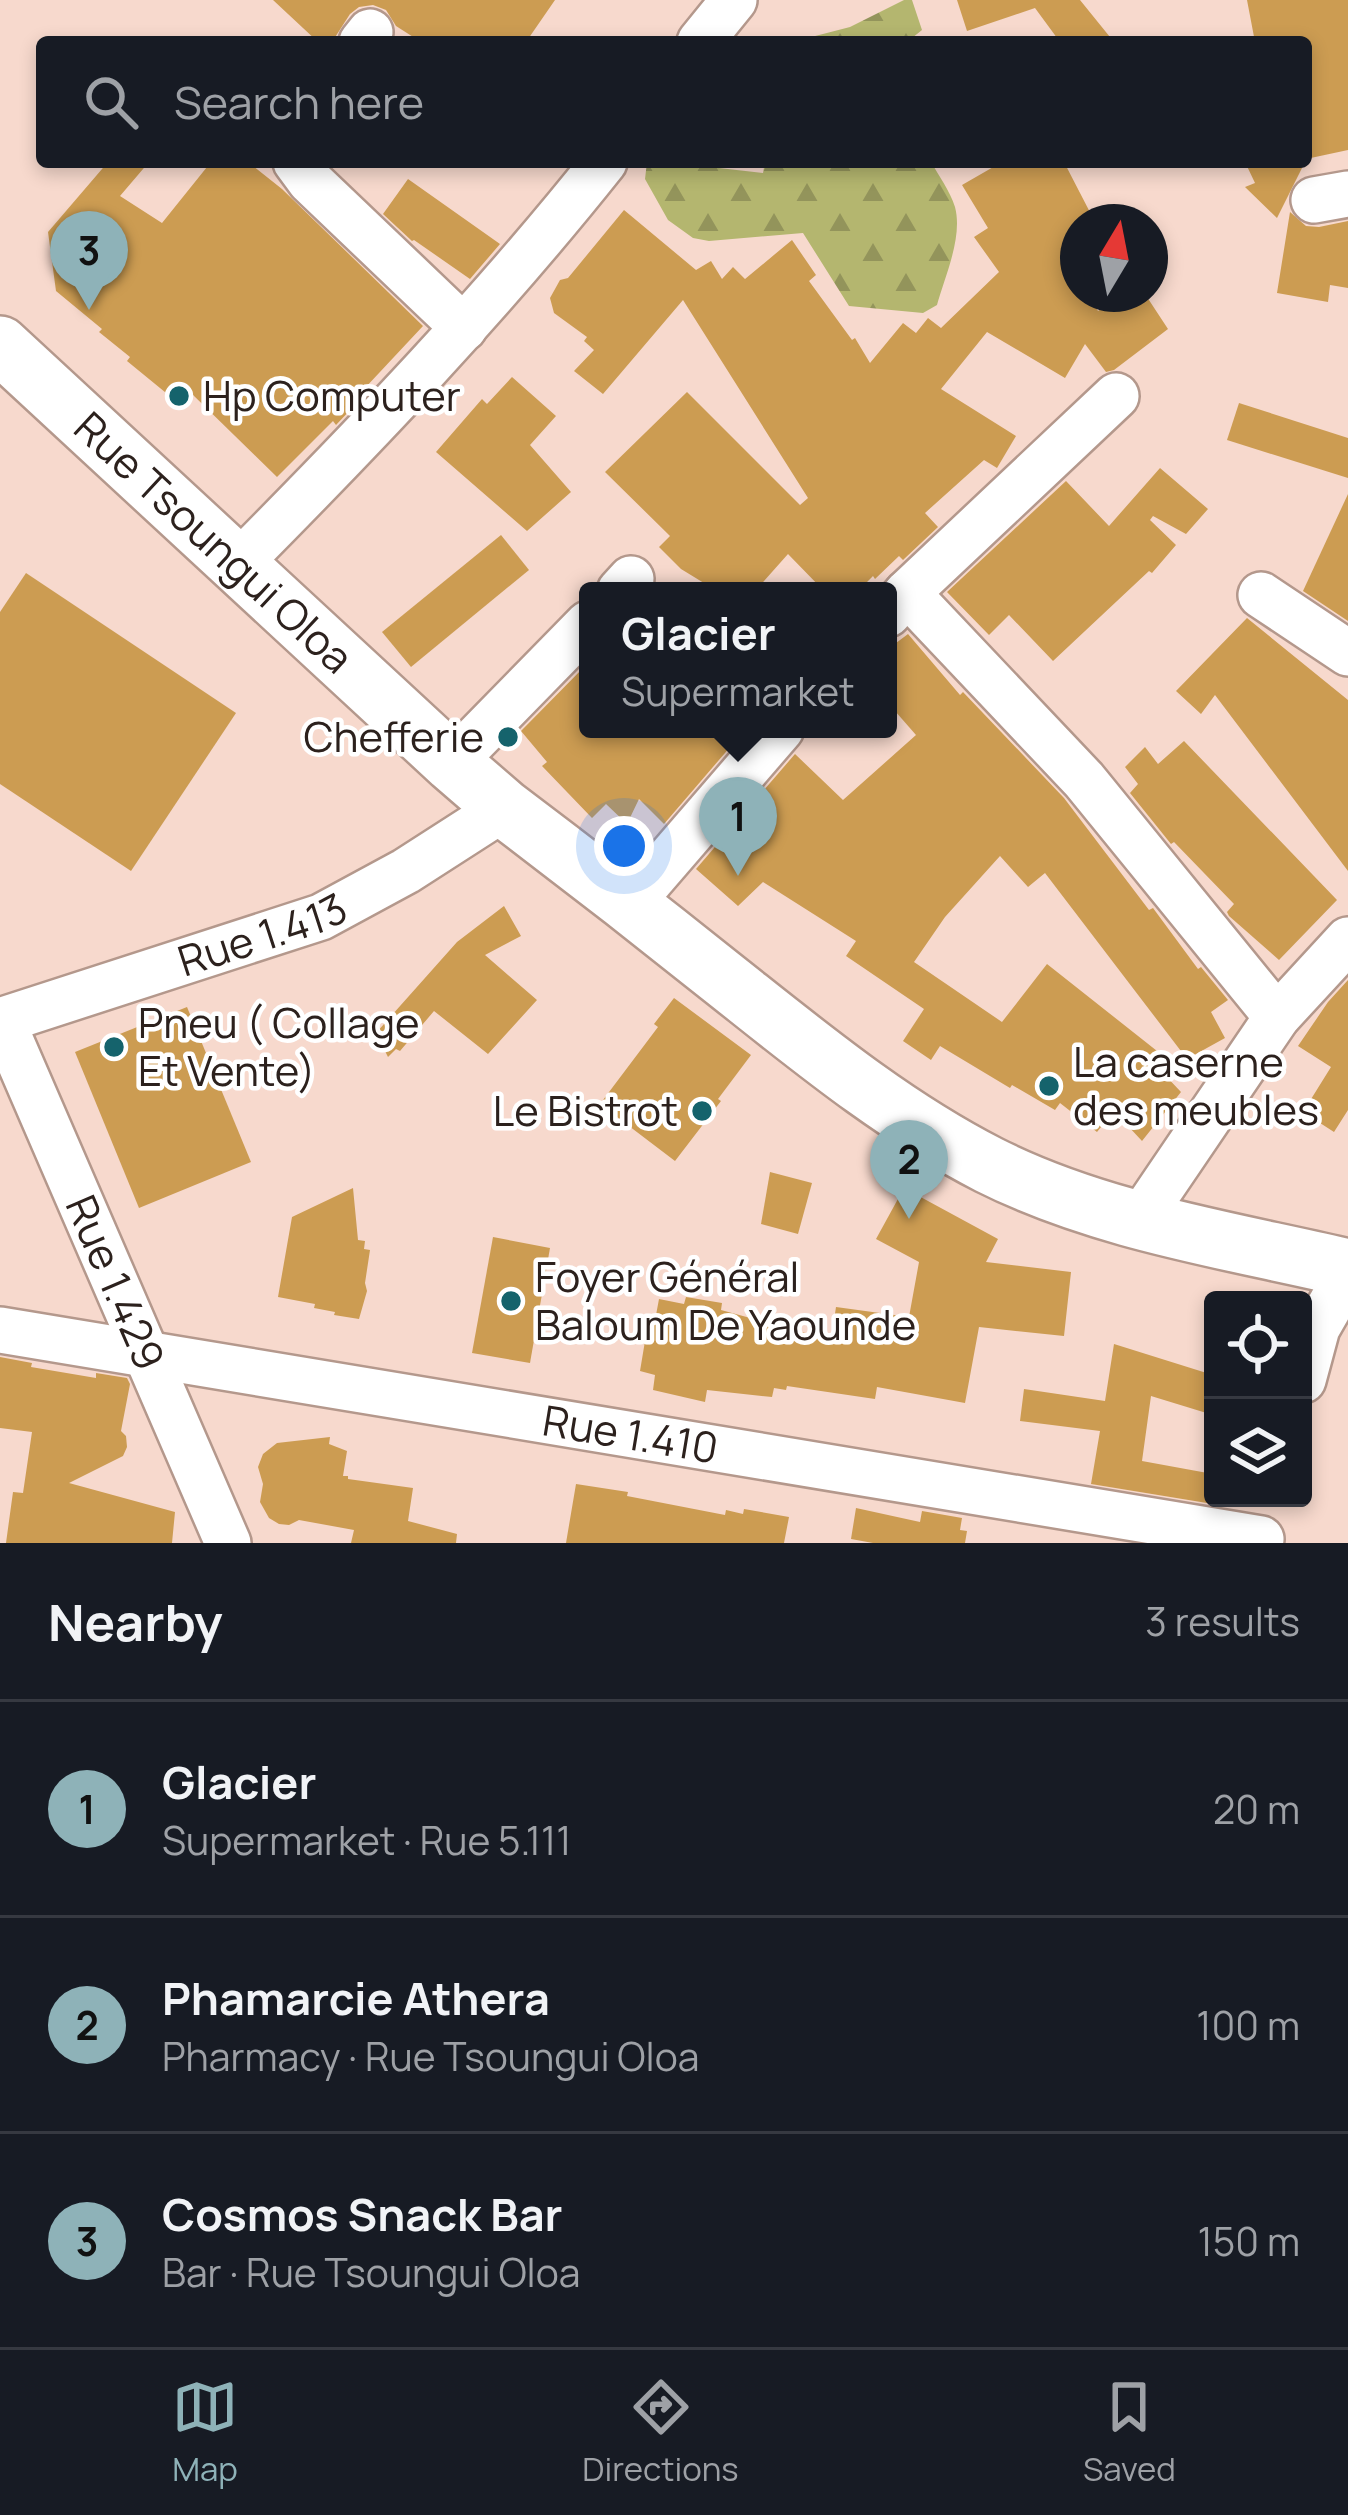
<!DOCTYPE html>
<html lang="en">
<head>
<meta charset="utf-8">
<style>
	body { margin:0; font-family:Manrope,sans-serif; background:#20242c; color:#f1f3f6 }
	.controls { position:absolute; right:36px; bottom:36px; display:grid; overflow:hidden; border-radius:12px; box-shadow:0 6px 18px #0003 }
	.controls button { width:108px; height:108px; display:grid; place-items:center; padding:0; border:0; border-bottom:3px solid #363941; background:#171b24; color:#f1f3f6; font:60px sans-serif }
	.compass { position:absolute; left:1060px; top:204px; width:108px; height:108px; border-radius:50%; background:#171b24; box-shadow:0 6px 18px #0003; rotate:10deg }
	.you { position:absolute; left:624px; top:846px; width:42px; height:42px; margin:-30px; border:9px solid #fff; border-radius:50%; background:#1a73e8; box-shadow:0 0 0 18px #1a73e833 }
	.badge { display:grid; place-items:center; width:78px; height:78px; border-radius:50%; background:#8eb2b8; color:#111; font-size:39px; font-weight:700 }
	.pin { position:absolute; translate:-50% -99px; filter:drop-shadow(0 3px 6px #0008) }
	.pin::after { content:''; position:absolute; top:63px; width:42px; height:36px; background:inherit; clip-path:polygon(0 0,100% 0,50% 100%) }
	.popup { position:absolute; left:579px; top:582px; width:318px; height:156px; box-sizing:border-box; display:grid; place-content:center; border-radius:12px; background:#171b24; filter:drop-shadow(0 3px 9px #0005); font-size:39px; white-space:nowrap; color:#9ea1a6 }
	.popup b { font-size:45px; color:#f1f3f6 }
	.popup::after { content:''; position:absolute; left:50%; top:100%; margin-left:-24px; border:24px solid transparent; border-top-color:#171b24 }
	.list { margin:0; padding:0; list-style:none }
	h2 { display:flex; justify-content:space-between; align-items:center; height:156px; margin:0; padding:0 48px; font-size:51px }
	h2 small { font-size:39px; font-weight:400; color:#9ea1a6 }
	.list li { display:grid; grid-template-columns:78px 1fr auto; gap:36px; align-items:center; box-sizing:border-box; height:216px; padding:0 48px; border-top:3px solid #363941 }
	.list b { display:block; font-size:45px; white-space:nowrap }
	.list p { margin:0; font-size:39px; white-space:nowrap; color:#9ea1a6 }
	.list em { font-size:39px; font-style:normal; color:#9ea1a6 }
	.icon { flex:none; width:66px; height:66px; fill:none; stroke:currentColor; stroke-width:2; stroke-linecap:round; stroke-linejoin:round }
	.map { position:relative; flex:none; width:1348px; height:1543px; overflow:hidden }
	.search { position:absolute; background:#171b24; box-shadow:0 6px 18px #0003; left:36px; right:36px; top:36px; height:132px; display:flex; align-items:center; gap:30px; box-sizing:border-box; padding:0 42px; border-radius:12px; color:#9ea1a6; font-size:45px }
	.sheet { height:804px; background:#171b24 }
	nav { display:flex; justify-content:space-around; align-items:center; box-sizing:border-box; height:168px; border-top:3px solid #363941; background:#171b24; font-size:33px; color:#9ea1a6 }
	nav a { display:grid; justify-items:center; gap:6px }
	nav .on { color:#8eb2b8 }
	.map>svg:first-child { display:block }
</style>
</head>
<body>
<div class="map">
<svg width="1348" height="1543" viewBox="0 0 1348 1543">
	<defs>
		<pattern id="forest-firs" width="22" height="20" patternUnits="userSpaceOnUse" patternTransform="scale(3)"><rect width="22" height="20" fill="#b4b66f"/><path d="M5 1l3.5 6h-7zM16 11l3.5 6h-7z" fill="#93945b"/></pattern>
	</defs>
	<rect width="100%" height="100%" fill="#f7d9cd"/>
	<g fill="url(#forest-firs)">
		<path d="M 904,0 L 912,0 L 922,30 L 907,42 L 792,42 L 850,27 Z"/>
		<path d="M 647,162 L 713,162 L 719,168 L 763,173 L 765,162 L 931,162 C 939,176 950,191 955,207 C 963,237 945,276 937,305 L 923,313 L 849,306 L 803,233 L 709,241 L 693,238 L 668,220 L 645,179 Z"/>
	</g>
	<g fill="#cc9c52">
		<path d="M 273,0 L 555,0 L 526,42 L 421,42 L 396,26 L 386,10 L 373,5 L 359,7 L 350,14 L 332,42 L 318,42 Z"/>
		<path d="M 957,0 L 1080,0 L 1114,42 L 1060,42 L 1035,8 L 967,31 Z"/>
		<path d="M 1247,0 L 1348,0 L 1348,150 L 1306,159 L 1306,42 L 1255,42 Z"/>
		<path d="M 108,162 L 149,162 L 120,196 L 162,223 L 211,162 L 248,162 L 282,189 L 423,326 L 350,404 L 353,407 L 336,425 L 333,421 L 277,477 L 192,394 L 182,406 L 127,361 L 130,357 L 99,332 L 102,329 L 56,291 L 48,232 Z"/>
		<path d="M 1002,162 L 1064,162 L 1095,222 L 1078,222 L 1078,294 L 1088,294 L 1098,311 L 1114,300 L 1120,308 L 1145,294 L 1168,329 L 1114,370 L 1106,372 L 1085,344 L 1065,378 L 987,332 L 941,389 L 1016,436 L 997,468 L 984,460 L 925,513 L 938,527 L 903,560 L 899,556 L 875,579 L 873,576 L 858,591 L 824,591 L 788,554 L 755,591 L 717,591 L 681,569 L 659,547 L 670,536 L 605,472 L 687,392 L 800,505 L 808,498 L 683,300 L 603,394 L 574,371 L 594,350 L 584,341 L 587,337 L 554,313 L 550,298 L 560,280 L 568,278 L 624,210 L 696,270 L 711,261 L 722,279 L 733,267 L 745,279 L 792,240 L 816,275 L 809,281 L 852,340 L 855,338 L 870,363 L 903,323 L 916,333 L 928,318 L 941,328 L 999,272 L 974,237 L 988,228 L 962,185 Z"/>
		<path d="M 1245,162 L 1305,162 L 1277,218 L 1245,187 L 1255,183 Z"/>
		<path d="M 408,179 L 500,244 L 470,279 L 414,240 L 412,241 L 383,214 Z"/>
		<path d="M 1290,212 L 1306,226 L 1319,227 L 1348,221 L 1348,288 L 1330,285 L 1328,302 L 1277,293 Z"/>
		<path d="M 512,377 L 556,416 L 530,445 L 571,492 L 527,531 L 436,452 L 482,399 L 487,404 Z"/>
		<path d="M 1239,403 L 1348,438 L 1348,478 L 1227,440 Z"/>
		<path d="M 1160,468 L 1208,509 L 1186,534 L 1153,516 L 1150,520 L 1176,545 L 1152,573 L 1149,571 L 1053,661 L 1009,615 L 989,635 L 947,592 L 1066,481 L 1109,526 Z"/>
		<path d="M 1348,494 L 1348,621 L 1303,591 Z"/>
		<path d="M 501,535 L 529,570 L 411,667 L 382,632 Z"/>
		<path d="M 26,573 L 236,713 L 131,871 L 0,784 L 0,612 Z"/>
		<path d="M 1247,618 L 1348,700 L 1348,871 L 1215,695 L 1201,714 L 1176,691 Z"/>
		<path d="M 908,634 L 960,695 L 963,692 L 1064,798 L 1149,910 L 1153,908 L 1198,969 L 1201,967 L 1228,1000 L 1211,1012 L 1225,1038 L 1187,1059 L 1045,873 L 1028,887 L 1000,856 L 945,917 L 914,962 L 1002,1022 L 1047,964 L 1176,1066 L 1163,1073 L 1181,1092 L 1142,1141 L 1114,1111 L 1097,1132 L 1060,1103 L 1055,1110 L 1012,1085 L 1010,1088 L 940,1046 L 931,1060 L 903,1041 L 924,1009 L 846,956 L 856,941 L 763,882 L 738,906 L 696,869 L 795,754 L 843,800 L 916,735 L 888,703 L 888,649 Z"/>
		<path d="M 588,663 L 588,729 L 740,729 L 743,732 L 664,824 L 639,799 L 627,824 L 606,804 L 592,818 L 542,766 L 547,762 L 521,731 Z"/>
		<path d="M 1184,741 L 1337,900 L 1279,960 L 1229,916 L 1227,912 L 1234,904 L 1174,842 L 1171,844 L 1130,793 L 1138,784 L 1125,767 L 1145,747 L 1158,764 Z"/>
		<path d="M 504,906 L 521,936 L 485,955 L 537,1000 L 488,1054 L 434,1011 L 400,1051 L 396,1049 L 388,1057 L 376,1033 L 457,942 Z"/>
		<path d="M 1348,980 L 1348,1110 L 1334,1132 L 1303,1112 L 1331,1067 L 1298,1046 L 1328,1002 Z"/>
		<path d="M 674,998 L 751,1055 L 718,1099 L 721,1101 L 675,1161 L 600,1104 L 658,1027 L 654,1024 Z"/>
		<path d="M 187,1007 L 251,1162 L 139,1208 L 75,1052 Z"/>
		<path d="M 770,1172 L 812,1183 L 798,1234 L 761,1224 Z"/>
		<path d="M 353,1188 L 358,1240 L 365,1241 L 364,1249 L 370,1250 L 365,1283 L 367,1291 L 359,1319 L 334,1315 L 335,1312 L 314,1308 L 315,1304 L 278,1297 L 292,1217 Z"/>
		<path d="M 904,1188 L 998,1239 L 986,1262 L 1071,1272 L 1064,1336 L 979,1327 L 965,1403 L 877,1387 L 875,1399 L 787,1386 L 786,1390 L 774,1388 L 772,1397 L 707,1390 L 705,1402 L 653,1390 L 655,1375 L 640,1371 L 645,1341 L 651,1342 L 659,1299 L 684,1304 L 686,1297 L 722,1303 L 721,1310 L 831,1340 L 836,1307 L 909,1317 L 919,1262 L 876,1239 Z"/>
		<path d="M 493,1237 L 550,1248 L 530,1363 L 472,1353 Z"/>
		<path d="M 1114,1344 L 1213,1375 L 1213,1415 L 1151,1396 L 1142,1461 L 1213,1474 L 1213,1504 L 1091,1484 L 1100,1431 L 1020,1421 L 1024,1389 L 1105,1401 Z"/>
		<path d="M 0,1357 L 32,1363 L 31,1367 L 96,1378 L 96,1373 L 127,1378 L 130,1384 L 121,1431 L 126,1436 L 127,1447 L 123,1456 L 69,1483 L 175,1512 L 172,1543 L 6,1543 L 13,1492 L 23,1493 L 32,1432 L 0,1428 Z"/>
		<path d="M 330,1437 L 329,1444 L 347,1451 L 343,1476 L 348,1476 L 348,1479 L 413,1488 L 408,1521 L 457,1534 L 456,1543 L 351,1543 L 354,1530 L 299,1520 L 289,1525 L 279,1524 L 269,1518 L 260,1502 L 263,1484 L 258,1467 L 263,1454 L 277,1443 Z"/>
		<path d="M 576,1484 L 628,1492 L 627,1496 L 725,1515 L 726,1510 L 743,1514 L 744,1509 L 789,1517 L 784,1543 L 566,1543 Z"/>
		<path d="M 856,1508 L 920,1522 L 922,1511 L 962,1518 L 960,1530 L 967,1531 L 965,1543 L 873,1543 L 851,1539 Z"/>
	</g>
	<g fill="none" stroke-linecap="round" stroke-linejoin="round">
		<defs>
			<g id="minor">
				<path d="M 362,42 L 370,32"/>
				<path d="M 700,42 L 734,0"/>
				<path d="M 296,162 L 310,181 L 464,328"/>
				<path d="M 1314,200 L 1348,194"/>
				<path d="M 239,563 C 366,435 491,304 604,162"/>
				<path d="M 620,591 L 631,579"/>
				<path d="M 907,593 L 1084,780 L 1277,1017"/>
				<path d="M 1261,595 L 1348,653"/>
				<path d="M 888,614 L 907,593 L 1116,396"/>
				<path d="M 452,763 L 588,624"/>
				<path d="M 630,904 L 781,729"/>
				<path id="s1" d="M 0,1021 L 321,917 L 406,871 L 504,808"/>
				<path id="s2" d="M 2,1021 L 228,1543"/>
				<path d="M 1140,1219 L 1277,1017 L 1348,940"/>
				<path id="s3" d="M 0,1330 L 1261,1539"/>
				<path d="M 1303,1380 L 1317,1328 L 1348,1274"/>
			</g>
			<g id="major">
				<path id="s4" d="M 0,345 L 452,763 L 504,808 C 577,863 649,919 720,976 C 806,1044 891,1115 989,1165 C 1100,1221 1228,1240 1348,1268"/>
			</g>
		</defs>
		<use href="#minor" stroke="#b4988c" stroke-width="50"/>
		<use href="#major" stroke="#b4988c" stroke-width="62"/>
		<use href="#minor" stroke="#fff" stroke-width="45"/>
		<use href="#major" stroke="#fff" stroke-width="57"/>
	</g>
	<g fill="#15636c" stroke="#fff" stroke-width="4.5">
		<circle cx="179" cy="396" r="12"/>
		<circle cx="508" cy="737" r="12"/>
		<circle cx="114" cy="1047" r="12"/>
		<circle cx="1049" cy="1086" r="12"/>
		<circle cx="702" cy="1111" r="12"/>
		<circle cx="511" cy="1301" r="12"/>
	</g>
	<g text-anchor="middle" stroke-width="9" stroke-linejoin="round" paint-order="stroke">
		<g font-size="42" fill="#2c211d" stroke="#fff" text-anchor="start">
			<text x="203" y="411">Hp Computer</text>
			<text x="484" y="752" text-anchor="end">Chefferie</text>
			<text x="138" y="1038">Pneu ( Collage<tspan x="138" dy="48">Et Vente)</tspan></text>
			<text x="1073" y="1077">La caserne<tspan x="1073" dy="48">des meubles</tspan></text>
			<text x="678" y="1126" text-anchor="end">Le Bistrot</text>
			<text x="535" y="1292">Foyer Général<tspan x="535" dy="48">Baloum De Yaounde</tspan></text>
		</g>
		<g font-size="42" fill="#2c211d" stroke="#fff">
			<text dy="15" stroke="none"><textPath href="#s4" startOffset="291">Rue Tsoungui Oloa</textPath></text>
			<text dy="15" stroke="none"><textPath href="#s1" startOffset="276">Rue 1.413</textPath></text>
			<text dy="15" stroke="none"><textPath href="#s2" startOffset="285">Rue 1.429</textPath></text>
			<text dy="15" stroke="none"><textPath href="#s3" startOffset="639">Rue 1.410</textPath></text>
		</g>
	</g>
</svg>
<div class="controls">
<button><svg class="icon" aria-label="locate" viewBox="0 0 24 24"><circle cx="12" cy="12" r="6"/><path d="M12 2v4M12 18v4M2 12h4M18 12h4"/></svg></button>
<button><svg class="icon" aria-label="layers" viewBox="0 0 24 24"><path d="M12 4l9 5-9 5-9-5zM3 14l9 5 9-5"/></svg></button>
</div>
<svg class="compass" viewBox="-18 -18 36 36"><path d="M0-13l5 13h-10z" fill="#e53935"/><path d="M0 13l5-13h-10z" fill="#9ea1a6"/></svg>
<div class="you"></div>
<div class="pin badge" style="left:738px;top:876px">1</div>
<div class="popup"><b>Glacier</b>Supermarket</div>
<div class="pin badge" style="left:909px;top:1219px">2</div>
<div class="pin badge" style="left:89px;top:310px">3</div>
<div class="search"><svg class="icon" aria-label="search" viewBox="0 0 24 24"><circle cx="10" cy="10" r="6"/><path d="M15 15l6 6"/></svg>Search here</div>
</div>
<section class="sheet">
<h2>Nearby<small>3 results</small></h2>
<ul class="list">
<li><span class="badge">1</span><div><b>Glacier</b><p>Supermarket · Rue 5.111</p></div><em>20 m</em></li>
<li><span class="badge">2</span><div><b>Phamarcie Athera</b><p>Pharmacy · Rue Tsoungui Oloa</p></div><em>100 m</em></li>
<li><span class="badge">3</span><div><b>Cosmos Snack Bar</b><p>Bar · Rue Tsoungui Oloa</p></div><em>150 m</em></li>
</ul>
</section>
<nav>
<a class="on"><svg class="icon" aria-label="map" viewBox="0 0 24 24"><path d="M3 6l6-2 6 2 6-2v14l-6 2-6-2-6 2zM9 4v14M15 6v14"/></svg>Map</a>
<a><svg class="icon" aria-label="directions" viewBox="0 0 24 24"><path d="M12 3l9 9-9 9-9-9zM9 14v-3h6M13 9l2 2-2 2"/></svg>Directions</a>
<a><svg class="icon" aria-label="saved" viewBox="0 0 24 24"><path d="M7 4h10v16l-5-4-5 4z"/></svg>Saved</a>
</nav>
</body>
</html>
